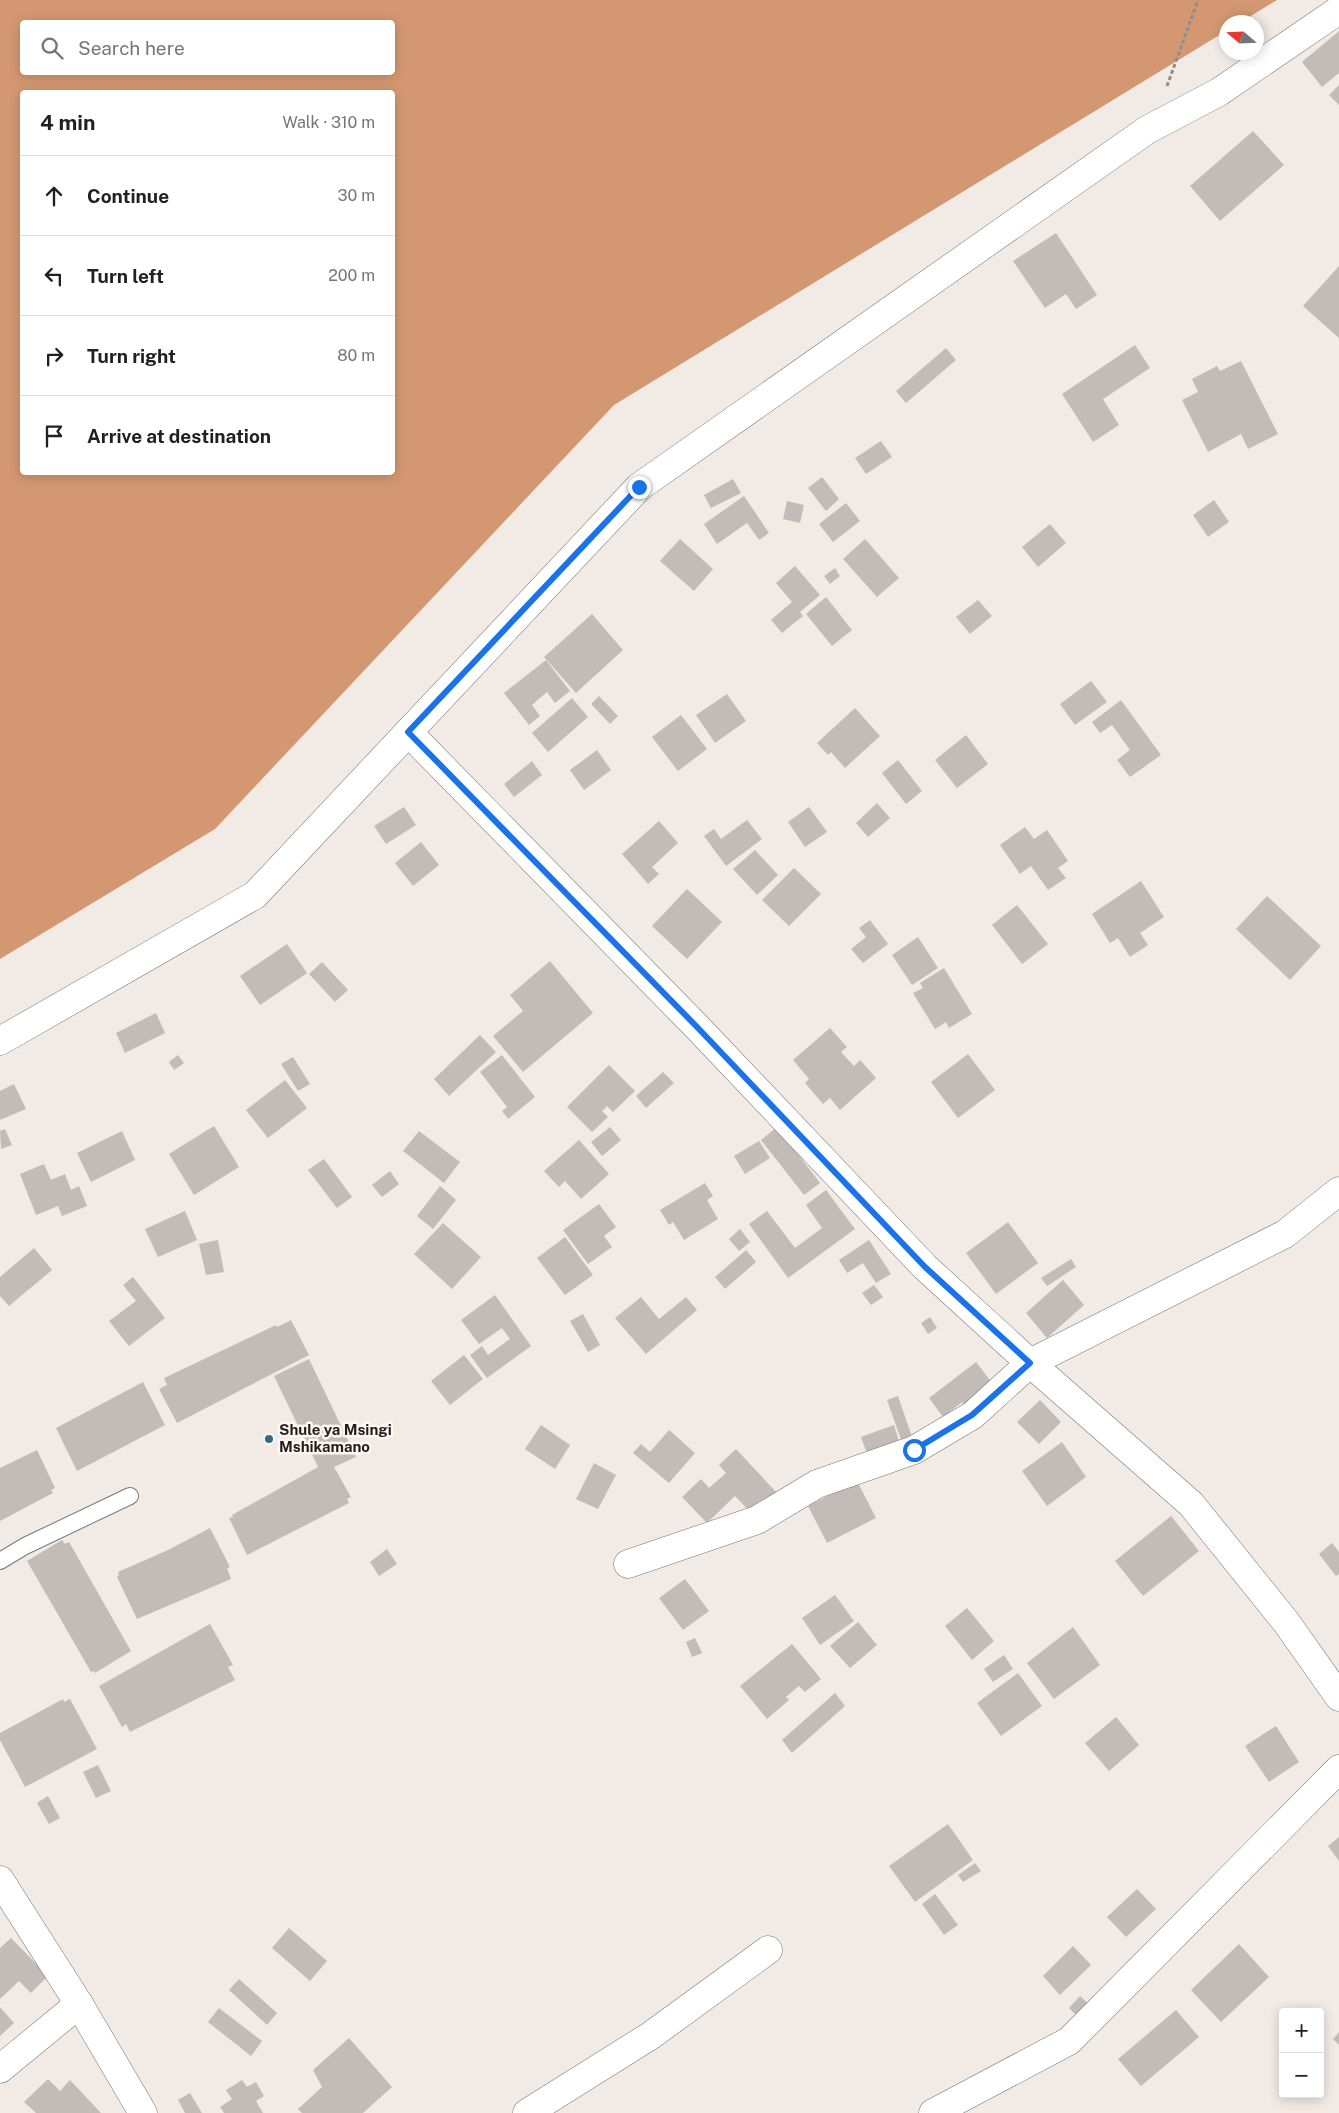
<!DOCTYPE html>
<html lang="en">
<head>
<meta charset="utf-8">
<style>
	body { margin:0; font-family:"Public Sans",sans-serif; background:#f6f6f6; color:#202124 }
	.controls { position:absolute; right:15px; bottom:15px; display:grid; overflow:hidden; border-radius:5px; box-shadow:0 2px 12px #0003 }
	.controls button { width:45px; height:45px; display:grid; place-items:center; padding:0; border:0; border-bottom:1px solid #e0e0e0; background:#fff; color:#202124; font:25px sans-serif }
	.compass { position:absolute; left:1219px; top:15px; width:45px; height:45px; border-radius:50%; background:#fff; box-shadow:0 2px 12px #0003; rotate:289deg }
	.stop { position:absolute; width:15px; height:15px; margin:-11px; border:4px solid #1a73e8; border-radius:50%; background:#fff }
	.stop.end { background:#1a73e8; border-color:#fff; box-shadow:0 1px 5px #0008 }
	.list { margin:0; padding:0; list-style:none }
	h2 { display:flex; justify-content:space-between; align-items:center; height:65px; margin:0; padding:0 20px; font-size:21px }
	h2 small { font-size:16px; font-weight:400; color:#757577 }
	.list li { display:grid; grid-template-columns:32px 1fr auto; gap:15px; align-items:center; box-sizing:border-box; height:80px; padding:0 20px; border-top:1px solid #e0e0e0 }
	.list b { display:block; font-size:19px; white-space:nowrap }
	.list em { font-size:16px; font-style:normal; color:#757577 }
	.icon { flex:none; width:28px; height:28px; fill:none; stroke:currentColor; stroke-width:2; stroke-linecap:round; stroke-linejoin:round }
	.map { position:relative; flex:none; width:1339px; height:2113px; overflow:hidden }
	.search { position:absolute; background:#fff; box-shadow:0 2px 12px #0003; left:20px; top:20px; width:375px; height:55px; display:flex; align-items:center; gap:12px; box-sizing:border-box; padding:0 18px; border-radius:5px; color:#757577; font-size:19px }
	.panel { position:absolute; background:#fff; box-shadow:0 2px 12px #0003; left:20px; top:90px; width:375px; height:385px; border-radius:5px }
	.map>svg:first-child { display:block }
</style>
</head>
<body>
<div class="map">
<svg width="1339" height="2113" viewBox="0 0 1339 2113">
	<rect width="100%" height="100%" fill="#f1eae5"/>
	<path fill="#d39871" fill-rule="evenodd" d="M 0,0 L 1277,0 L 1241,22 L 1226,22 L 1226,31 L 614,405 L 215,829 L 0,959 ZM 22,22 L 392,22 L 392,72 L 22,72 ZM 22,92 L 392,92 L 392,472 L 22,472 Z"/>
	<g fill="#c2bbb7">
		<path d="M 1339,31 L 1339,73 L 1322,87 L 1302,62 Z"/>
		<path d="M 1339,85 L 1339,105 L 1329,95 Z"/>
		<path d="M 1253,131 L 1284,165 L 1220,221 L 1190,186 Z"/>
		<path d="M 1056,233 L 1097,295 L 1076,309 L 1066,294 L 1045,308 L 1013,261 Z"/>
		<path d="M 1339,266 L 1339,338 L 1303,306 Z"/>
		<path d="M 1135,345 L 1150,368 L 1103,399 L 1119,425 L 1093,442 L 1062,394 Z"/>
		<path d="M 946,348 L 956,360 L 906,403 L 896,391 Z"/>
		<path d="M 1241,361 L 1278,434 L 1248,449 L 1241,434 L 1208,452 L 1182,400 L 1198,392 L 1192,379 L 1217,366 L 1220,371 Z"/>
		<path d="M 881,441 L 892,457 L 866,474 L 855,458 Z"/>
		<path d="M 822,477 L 839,499 L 826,511 L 808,488 Z"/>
		<path d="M 733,479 L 741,493 L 711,508 L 704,495 Z"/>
		<path d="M 744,496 L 769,533 L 759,540 L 747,523 L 717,544 L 704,524 Z"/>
		<path d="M 1214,500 L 1229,522 L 1208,537 L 1193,515 Z"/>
		<path d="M 787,501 L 804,505 L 800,523 L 783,519 Z"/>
		<path d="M 846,503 L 860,521 L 833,542 L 819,524 Z"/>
		<path d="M 1050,524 L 1066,543 L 1038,567 L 1022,547 Z"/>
		<path d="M 680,539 L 713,569 L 694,591 L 660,561 Z"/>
		<path d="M 865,539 L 899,578 L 877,597 L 843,559 Z"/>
		<path d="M 795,566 L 820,595 L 800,612 L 803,616 L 782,633 L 771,620 L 792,602 L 776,583 Z"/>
		<path d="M 835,568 L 840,576 L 830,584 L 824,576 Z"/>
		<path d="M 826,597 L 852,630 L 832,646 L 806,614 Z"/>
		<path d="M 978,600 L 992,616 L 970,634 L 956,617 Z"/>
		<path d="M 592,614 L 623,650 L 576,693 L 544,657 Z"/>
		<path d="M 546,660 L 570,691 L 555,703 L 547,692 L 532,705 L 540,716 L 529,725 L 504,693 Z"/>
		<path d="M 1091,681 L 1107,702 L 1075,725 L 1060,704 Z"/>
		<path d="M 727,694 L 746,721 L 715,743 L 696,715 Z"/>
		<path d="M 599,696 L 618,716 L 610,724 L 591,704 Z"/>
		<path d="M 572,698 L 588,717 L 548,752 L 532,733 Z"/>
		<path d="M 1121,700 L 1161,755 L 1130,777 L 1117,760 L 1130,750 L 1112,725 L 1100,733 L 1092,722 Z"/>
		<path d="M 855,708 L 880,736 L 845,768 L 831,752 L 828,755 L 817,743 Z"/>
		<path d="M 681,715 L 707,749 L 678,771 L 652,737 Z"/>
		<path d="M 966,735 L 988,764 L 957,788 L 935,760 Z"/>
		<path d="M 597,750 L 611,770 L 584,790 L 570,770 Z"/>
		<path d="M 898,760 L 922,791 L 906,804 L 882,773 Z"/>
		<path d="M 532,761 L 542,775 L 514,797 L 504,784 Z"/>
		<path d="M 877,803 L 890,818 L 868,837 L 856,823 Z"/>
		<path d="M 404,807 L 416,825 L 386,844 L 374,826 Z"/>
		<path d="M 809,807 L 827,832 L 805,847 L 788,822 Z"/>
		<path d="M 747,820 L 762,839 L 726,866 L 704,836 L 714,829 L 721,839 Z"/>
		<path d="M 659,821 L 678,843 L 652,867 L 659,874 L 648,884 L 622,854 Z"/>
		<path d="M 1025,827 L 1034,839 L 1047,830 L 1068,861 L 1058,868 L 1066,878 L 1048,890 L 1031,866 L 1020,874 L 1000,845 Z"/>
		<path d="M 421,842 L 439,865 L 413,886 L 395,863 Z"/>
		<path d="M 755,850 L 778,875 L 757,895 L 733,869 Z"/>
		<path d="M 794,868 L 821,894 L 789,926 L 762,900 Z"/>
		<path d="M 1141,881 L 1164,917 L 1140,933 L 1148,945 L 1130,957 L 1118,938 L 1110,943 L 1092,914 Z"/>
		<path d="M 687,889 L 722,922 L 687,959 L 652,926 Z"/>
		<path d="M 1267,896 L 1321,946 L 1290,980 L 1236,929 Z"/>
		<path d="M 1017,905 L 1048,944 L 1022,964 L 992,925 Z"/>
		<path d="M 870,920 L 888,944 L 863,963 L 851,949 L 866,937 L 859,928 Z"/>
		<path d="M 918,937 L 938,968 L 912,985 L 892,955 Z"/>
		<path d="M 287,944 L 307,973 L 260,1005 L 240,976 Z"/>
		<path d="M 550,961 L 593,1013 L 523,1072 L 493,1036 L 523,1011 L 510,995 Z"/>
		<path d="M 322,962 L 348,990 L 335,1002 L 309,974 Z"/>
		<path d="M 944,968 L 972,1014 L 949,1028 L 946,1022 L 935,1029 L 913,993 L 923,988 L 920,983 Z"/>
		<path d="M 156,1013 L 165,1033 L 125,1053 L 116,1033 Z"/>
		<path d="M 830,1028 L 847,1047 L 841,1052 L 854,1066 L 860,1060 L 876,1078 L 840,1110 L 830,1098 L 823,1104 L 805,1083 L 809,1079 L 793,1060 Z"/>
		<path d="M 480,1035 L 496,1052 L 449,1096 L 434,1079 Z"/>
		<path d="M 968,1054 L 995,1090 L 958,1118 L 931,1082 Z"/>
		<path d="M 178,1055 L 184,1063 L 174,1070 L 169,1062 Z"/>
		<path d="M 502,1055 L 535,1097 L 508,1119 L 502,1111 L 507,1107 L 480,1072 Z"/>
		<path d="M 293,1057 L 310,1084 L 298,1091 L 281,1064 Z"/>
		<path d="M 609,1065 L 635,1091 L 613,1112 L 607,1106 L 602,1111 L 608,1117 L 592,1132 L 567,1107 Z"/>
		<path d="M 663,1072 L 674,1083 L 646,1108 L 636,1096 Z"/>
		<path d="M 285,1080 L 307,1108 L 268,1138 L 246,1110 Z"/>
		<path d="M 14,1084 L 26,1109 L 0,1120 L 0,1091 Z"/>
		<path d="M 214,1126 L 239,1167 L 194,1195 L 169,1154 Z"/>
		<path d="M 610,1127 L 621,1140 L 602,1156 L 591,1142 Z"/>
		<path d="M 777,1127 L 820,1183 L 804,1195 L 761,1140 Z"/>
		<path d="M 5,1129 L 12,1145 L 1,1149 L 0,1131 Z"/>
		<path d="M 122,1131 L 135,1160 L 91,1182 L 77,1153 Z"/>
		<path d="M 419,1131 L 460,1162 L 444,1183 L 403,1151 Z"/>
		<path d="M 579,1140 L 609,1174 L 581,1199 L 565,1181 L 559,1187 L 544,1171 Z"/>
		<path d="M 759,1141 L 770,1158 L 745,1174 L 734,1156 Z"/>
		<path d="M 324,1159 L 352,1197 L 337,1208 L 308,1170 Z"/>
		<path d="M 44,1164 L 51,1180 L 65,1174 L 71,1190 L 79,1186 L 87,1206 L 62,1216 L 58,1206 L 36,1215 L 20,1174 Z"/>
		<path d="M 390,1171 L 399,1184 L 382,1197 L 372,1185 Z"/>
		<path d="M 705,1183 L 713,1196 L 707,1200 L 718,1219 L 684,1240 L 673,1222 L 669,1225 L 660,1210 Z"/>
		<path d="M 440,1186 L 456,1200 L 433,1229 L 417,1216 Z"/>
		<path d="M 826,1190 L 855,1229 L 788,1278 L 749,1224 L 767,1211 L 795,1248 L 822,1228 L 806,1205 Z"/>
		<path d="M 599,1204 L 616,1227 L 604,1236 L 612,1247 L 588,1264 L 563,1230 Z"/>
		<path d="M 185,1211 L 197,1240 L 158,1257 L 145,1229 Z"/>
		<path d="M 1008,1222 L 1038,1263 L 996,1294 L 966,1253 Z"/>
		<path d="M 443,1223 L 481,1257 L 452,1289 L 414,1254 Z"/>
		<path d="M 740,1229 L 750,1242 L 739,1251 L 729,1239 Z"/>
		<path d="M 565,1237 L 593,1275 L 565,1295 L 537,1258 Z"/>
		<path d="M 218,1240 L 224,1272 L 206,1275 L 199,1244 Z"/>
		<path d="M 869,1240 L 891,1274 L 876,1283 L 863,1263 L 847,1273 L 839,1260 Z"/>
		<path d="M 34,1248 L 52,1270 L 9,1306 L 0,1296 L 0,1277 Z"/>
		<path d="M 746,1250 L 756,1262 L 725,1289 L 715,1277 Z"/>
		<path d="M 1071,1259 L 1076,1267 L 1047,1286 L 1041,1278 Z"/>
		<path d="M 133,1277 L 165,1318 L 129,1346 L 109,1321 L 136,1301 L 123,1285 Z"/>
		<path d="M 1063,1280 L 1084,1305 L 1047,1338 L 1026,1313 Z"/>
		<path d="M 874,1285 L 883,1297 L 871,1305 L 862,1293 Z"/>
		<path d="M 495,1295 L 531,1346 L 487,1378 L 470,1355 L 482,1346 L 488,1355 L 510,1339 L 502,1328 L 479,1344 L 461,1320 Z"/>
		<path d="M 641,1297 L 659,1319 L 686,1297 L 697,1310 L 646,1354 L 615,1318 Z"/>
		<path d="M 583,1314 L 600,1345 L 588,1352 L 570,1321 Z"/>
		<path d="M 930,1317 L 937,1328 L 928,1334 L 921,1323 Z"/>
		<path d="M 291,1320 L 309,1355 L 177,1423 L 159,1389 L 167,1385 L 164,1378 L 276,1325 L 277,1327 Z"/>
		<path d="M 464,1355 L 483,1379 L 450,1405 L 431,1381 Z"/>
		<path d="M 309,1359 L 356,1457 L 334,1467 L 351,1497 L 347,1499 L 349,1503 L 247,1555 L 229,1518 L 233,1517 L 232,1515 L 318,1467 L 274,1376 Z"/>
		<path d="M 976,1362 L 996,1388 L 968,1410 L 962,1402 L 943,1417 L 929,1398 Z"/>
		<path d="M 143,1382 L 165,1425 L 77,1471 L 56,1428 Z"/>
		<path d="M 898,1396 L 914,1443 L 904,1448 L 887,1400 Z"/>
		<path d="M 1040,1400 L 1061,1422 L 1039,1444 L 1017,1422 Z"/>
		<path d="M 541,1425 L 570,1445 L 555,1469 L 525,1449 Z"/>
		<path d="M 894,1425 L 901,1448 L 869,1459 L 861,1437 Z"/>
		<path d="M 669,1430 L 695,1453 L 669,1483 L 633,1453 L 641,1444 L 650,1452 Z"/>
		<path d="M 1062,1442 L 1086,1477 L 1047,1506 L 1022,1471 Z"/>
		<path d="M 736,1449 L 777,1493 L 753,1515 L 735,1496 L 707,1523 L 682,1497 L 701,1479 L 709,1488 L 726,1473 L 719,1465 Z"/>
		<path d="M 37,1450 L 55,1488 L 51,1490 L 53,1493 L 0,1521 L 0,1468 Z"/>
		<path d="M 594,1463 L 616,1475 L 598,1509 L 576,1499 Z"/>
		<path d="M 857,1481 L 876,1518 L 827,1543 L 808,1506 Z"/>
		<path d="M 1171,1516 L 1199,1551 L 1143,1596 L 1115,1561 Z"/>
		<path d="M 210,1528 L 230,1567 L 227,1568 L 231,1579 L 137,1619 L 117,1577 L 119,1575 L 118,1572 L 168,1550 Z"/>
		<path d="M 62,1540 L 65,1544 L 69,1542 L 131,1651 L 95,1673 L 94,1671 L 91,1672 L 27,1561 Z"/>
		<path d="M 1332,1543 L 1339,1552 L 1339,1574 L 1336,1576 L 1319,1554 Z"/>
		<path d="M 387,1549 L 397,1564 L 379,1576 L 370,1562 Z"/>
		<path d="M 685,1579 L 709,1611 L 683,1630 L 659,1598 Z"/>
		<path d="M 835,1595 L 854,1621 L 820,1645 L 802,1618 Z"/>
		<path d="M 967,1608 L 994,1641 L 972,1660 L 945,1626 Z"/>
		<path d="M 858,1622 L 877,1645 L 850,1668 L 830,1646 Z"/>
		<path d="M 210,1624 L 233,1665 L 228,1667 L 235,1680 L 130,1732 L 126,1724 L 122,1727 L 99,1686 Z"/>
		<path d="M 1073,1627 L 1100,1665 L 1054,1699 L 1027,1663 Z"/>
		<path d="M 695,1638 L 702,1653 L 692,1657 L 686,1642 Z"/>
		<path d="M 792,1644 L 821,1679 L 805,1692 L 799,1686 L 786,1697 L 789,1700 L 767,1719 L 740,1686 Z"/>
		<path d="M 1004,1655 L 1013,1669 L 993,1682 L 984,1669 Z"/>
		<path d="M 1018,1673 L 1042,1706 L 1001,1736 L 977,1703 Z"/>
		<path d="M 835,1693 L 845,1706 L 792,1753 L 782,1740 Z"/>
		<path d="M 63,1699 L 64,1702 L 70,1699 L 97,1749 L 25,1787 L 0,1740 L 0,1733 Z"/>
		<path d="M 1116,1717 L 1139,1745 L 1109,1771 L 1085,1743 Z"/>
		<path d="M 1276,1726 L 1299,1762 L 1269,1782 L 1245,1746 Z"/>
		<path d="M 98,1765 L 111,1791 L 96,1798 L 83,1772 Z"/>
		<path d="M 48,1796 L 60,1818 L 49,1824 L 37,1803 Z"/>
		<path d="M 948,1824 L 973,1860 L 915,1902 L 889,1866 Z"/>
		<path d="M 1339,1837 L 1339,1861 L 1328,1846 Z"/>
		<path d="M 975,1863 L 981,1871 L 963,1882 L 958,1875 Z"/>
		<path d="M 1137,1889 L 1156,1909 L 1126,1937 L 1107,1917 Z"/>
		<path d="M 935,1894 L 958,1925 L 944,1935 L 922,1904 Z"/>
		<path d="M 289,1928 L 327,1961 L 310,1981 L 272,1948 Z"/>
		<path d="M 11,1938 L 48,1976 L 31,1993 L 19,1981 L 0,1999 L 0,1948 Z"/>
		<path d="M 1239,1944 L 1269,1977 L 1221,2022 L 1191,1990 Z"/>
		<path d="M 1073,1946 L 1091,1965 L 1060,1995 L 1043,1976 Z"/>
		<path d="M 239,1979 L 277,2013 L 267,2025 L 229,1990 Z"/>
		<path d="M 1080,1996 L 1093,2008 L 1081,2020 L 1069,2008 Z"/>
		<path d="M 0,2007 L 14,2023 L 0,2036 Z"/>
		<path d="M 219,2008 L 262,2041 L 251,2056 L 208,2022 Z"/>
		<path d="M 1176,2010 L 1199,2037 L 1141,2086 L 1118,2059 Z"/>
		<path d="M 1339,2032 L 1339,2045 L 1333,2039 Z"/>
		<path d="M 349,2038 L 392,2087 L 363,2113 L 302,2113 L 298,2109 L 322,2087 L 313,2070 Z"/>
		<path d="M 48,2079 L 60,2091 L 70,2080 L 101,2113 L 36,2113 L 24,2102 Z"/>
		<path d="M 242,2080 L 247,2087 L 256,2082 L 264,2096 L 256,2101 L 263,2113 L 224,2113 L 220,2107 L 232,2099 L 226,2090 Z"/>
		<path d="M 190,2093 L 202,2113 L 185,2113 L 178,2100 Z"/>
	</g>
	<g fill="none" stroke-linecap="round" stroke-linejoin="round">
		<defs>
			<path id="service" d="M 0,1561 L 25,1546 L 130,1496"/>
			<g id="minor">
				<path d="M 408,732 L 698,1028 L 925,1267 L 1030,1363 L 1191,1504 L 1286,1622 L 1339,1697"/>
				<path d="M 628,1564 L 757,1520 L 817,1484 L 914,1450 L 973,1415 L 1030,1363 L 1285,1234 L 1339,1191"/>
				<path d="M 0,1880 L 79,2004 L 143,2113"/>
				<path d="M 0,2069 L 79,2004"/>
				<path d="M 527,2113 L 650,2036 L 768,1950"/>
				<path d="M 933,2113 L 1069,2041 L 1339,1769"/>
			</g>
			<path id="tertiary" d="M 0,1041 L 255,895 L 639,487 L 1147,130 L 1219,92 L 1339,10"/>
		</defs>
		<use href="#service" stroke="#7c7672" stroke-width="18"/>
		<use href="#minor" stroke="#7c7672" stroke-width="29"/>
		<use href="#tertiary" stroke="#7c7672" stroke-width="29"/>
		<path stroke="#918c89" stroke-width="3" stroke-dasharray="4 2.5" stroke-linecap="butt" d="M 1167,86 L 1198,0"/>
		<use href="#service" stroke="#fff" stroke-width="16"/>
		<use href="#minor" stroke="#fff" stroke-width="28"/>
		<use href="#tertiary" stroke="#fff" stroke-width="28"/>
	</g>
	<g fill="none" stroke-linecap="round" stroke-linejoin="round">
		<path stroke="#1a73e8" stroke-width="6" d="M 639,487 L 408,732 L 698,1028 L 925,1267 L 1030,1363 L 972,1415 L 914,1450"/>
	</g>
	<circle fill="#356a86" stroke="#fef7f3" stroke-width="2" cx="269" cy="1439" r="5"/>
	<g text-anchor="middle" stroke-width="5" stroke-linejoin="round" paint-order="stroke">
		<g font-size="15" font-weight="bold" fill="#211e1d" stroke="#fef7f3" text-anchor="start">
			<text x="279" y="1435">Shule ya Msingi<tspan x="279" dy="17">Mshikamano</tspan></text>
		</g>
	</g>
</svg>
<div class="controls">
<button>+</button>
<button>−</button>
</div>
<svg class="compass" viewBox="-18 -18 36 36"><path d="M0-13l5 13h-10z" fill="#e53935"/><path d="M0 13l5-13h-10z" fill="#757577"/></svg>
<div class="stop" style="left:914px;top:1450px"></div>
<div class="stop end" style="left:639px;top:487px"></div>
<div class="search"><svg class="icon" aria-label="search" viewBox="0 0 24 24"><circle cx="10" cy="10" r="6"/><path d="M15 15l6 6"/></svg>Search here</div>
<section class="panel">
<h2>4 min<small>Walk · 310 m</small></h2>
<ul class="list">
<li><svg class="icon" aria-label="ahead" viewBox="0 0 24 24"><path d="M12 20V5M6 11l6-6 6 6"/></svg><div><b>Continue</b></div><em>30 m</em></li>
<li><svg class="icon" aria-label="left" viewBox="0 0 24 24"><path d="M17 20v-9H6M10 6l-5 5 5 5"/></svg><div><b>Turn left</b></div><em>200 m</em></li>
<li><svg class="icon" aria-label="right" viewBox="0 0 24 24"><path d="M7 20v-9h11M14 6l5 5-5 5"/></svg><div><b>Turn right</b></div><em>80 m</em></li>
<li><svg class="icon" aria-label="arrive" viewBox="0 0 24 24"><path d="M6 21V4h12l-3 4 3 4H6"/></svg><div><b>Arrive at destination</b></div></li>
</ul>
</section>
</div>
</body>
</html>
